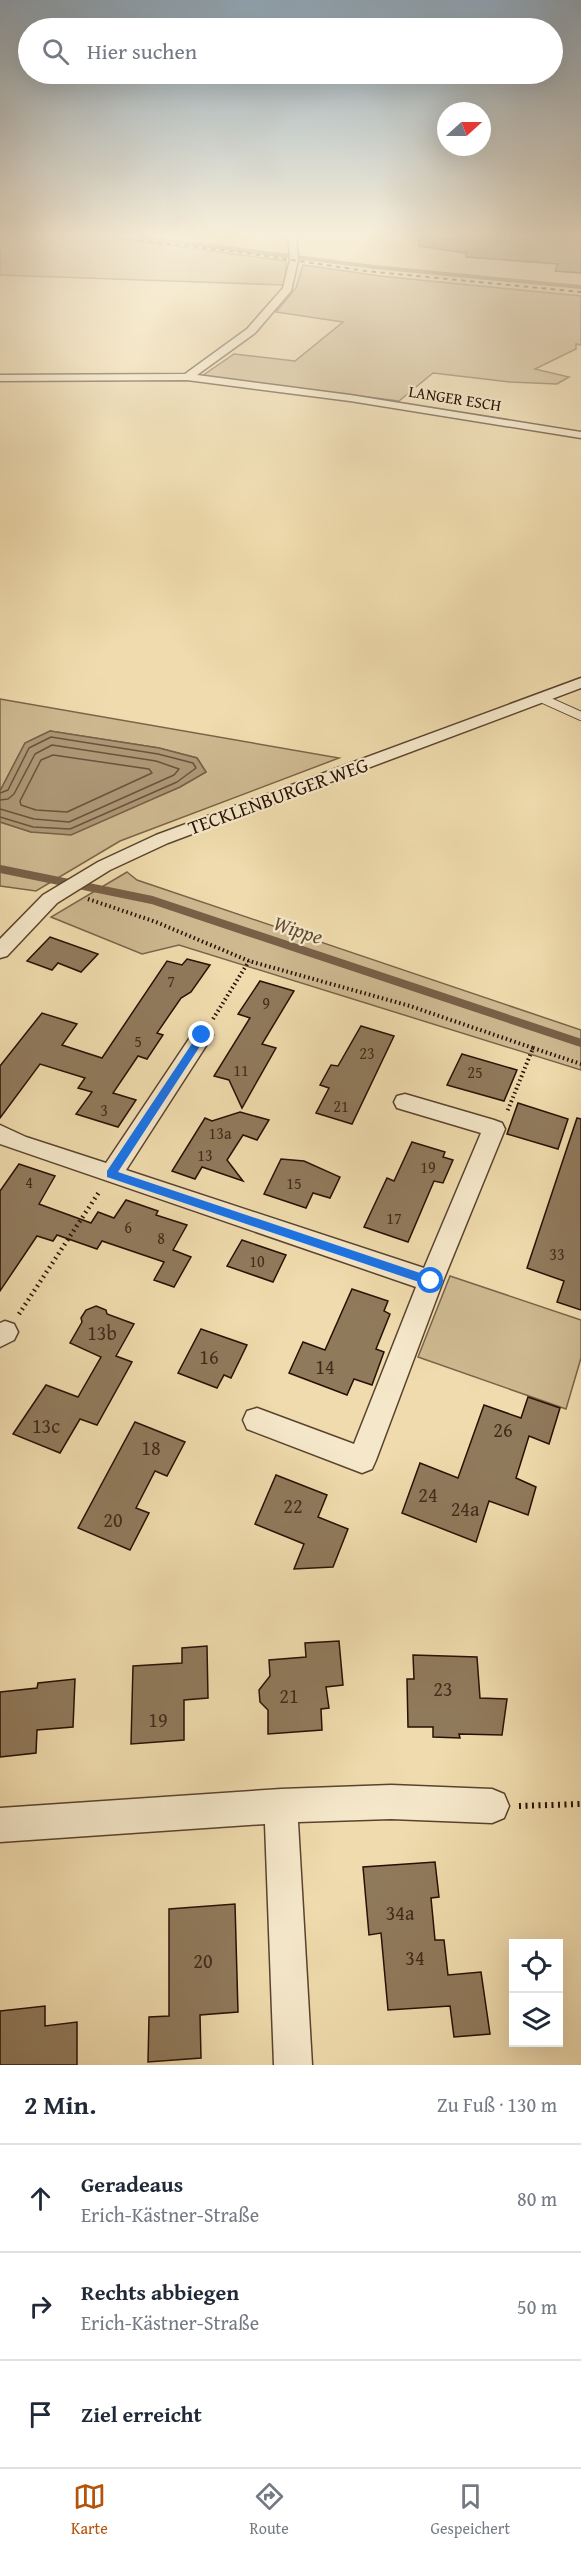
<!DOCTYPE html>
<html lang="de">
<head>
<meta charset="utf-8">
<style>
	body { margin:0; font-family:"Gentium Book Plus",serif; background:#f2f2f3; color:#1f2937 }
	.controls { position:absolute; right:18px; bottom:18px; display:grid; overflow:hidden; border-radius:0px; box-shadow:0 6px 24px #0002 }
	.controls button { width:54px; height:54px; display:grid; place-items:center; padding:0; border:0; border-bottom:2px solid #e0e1e3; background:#fff; color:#1f2937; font:30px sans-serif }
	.compass { position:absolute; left:437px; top:102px; width:54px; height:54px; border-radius:50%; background:#fff; box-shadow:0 6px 24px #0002; rotate:69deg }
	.stop { position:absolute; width:18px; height:18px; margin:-14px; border:4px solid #1a73e8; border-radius:50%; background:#fff }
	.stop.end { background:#1a73e8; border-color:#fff; box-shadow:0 2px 6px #0008 }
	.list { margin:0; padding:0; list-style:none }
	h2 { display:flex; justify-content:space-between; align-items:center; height:78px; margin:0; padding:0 24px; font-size:26px }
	h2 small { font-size:20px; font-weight:400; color:#747a83 }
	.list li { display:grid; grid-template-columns:39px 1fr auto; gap:18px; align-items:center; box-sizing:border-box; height:108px; padding:0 24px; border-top:2px solid #e0e1e3 }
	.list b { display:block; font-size:22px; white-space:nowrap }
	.list p { margin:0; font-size:20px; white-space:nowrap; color:#747a83 }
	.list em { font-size:20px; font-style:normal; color:#747a83 }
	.icon { flex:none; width:33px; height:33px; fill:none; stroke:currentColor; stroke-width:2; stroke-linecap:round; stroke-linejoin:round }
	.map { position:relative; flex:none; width:581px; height:2065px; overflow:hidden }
	.search { position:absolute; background:#fff; box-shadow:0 6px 24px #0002; left:18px; right:18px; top:18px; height:66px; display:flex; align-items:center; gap:15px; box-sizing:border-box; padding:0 21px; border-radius:33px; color:#747a83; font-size:22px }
	.sheet { height:402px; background:#fff }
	nav { display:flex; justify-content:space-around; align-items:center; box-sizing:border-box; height:84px; border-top:2px solid #e0e1e3; background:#fff; font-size:16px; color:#747a83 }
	nav a { display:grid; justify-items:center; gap:3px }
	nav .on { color:#b45309 }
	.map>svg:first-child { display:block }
</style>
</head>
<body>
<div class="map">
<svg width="581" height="2065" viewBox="0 0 581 2065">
	<rect width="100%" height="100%" fill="#efdbad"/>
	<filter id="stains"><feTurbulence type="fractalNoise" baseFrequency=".00333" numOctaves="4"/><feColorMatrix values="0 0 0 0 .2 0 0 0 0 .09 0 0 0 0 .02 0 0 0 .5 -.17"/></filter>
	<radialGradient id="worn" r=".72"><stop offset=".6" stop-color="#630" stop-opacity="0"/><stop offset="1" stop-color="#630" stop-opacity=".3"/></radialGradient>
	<g fill="#cdb890" stroke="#7b644a" stroke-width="1.5">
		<path d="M 6,233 C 100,233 194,249 286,261 L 285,285 L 0,275 L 0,240 Z"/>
		<path d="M 303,265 L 380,276 L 581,296 L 581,345 L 576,344 L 576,349 L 535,369 L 569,377 L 557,384 L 510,382 L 433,373 L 399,401 L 202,376 L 234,354 L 295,361 L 343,322 L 276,312 L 296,288 Z"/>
		<path d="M 0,699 L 339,758 L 120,841 L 36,891 L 0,886 L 0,822 L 31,832 L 125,810 L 180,787 L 206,772 L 197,758 L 159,748 L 50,731 L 25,743 L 0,791 Z"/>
		<path d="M 127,872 L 137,880 L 581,1030 L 581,1070 L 179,945 L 142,954 L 51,917 Z"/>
		<path d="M 450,1276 L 581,1320 L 581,1358 L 566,1409 L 418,1357 Z"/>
	</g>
	<path fill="#ac9674" stroke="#786047" stroke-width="1.5" d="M 50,731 L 159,748 L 197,758 L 206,772 L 180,787 L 71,835 L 31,832 L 0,822 L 0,791 L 25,743 Z"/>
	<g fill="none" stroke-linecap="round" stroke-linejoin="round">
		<g stroke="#6a533c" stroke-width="1.5">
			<path d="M 53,755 L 149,769 L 152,773 L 67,812 L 36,810 L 21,805 L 20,801 L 41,760 Z"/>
			<path d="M 0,793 L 8,790 L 29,748 L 51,737 L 158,754 L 193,763 L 196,768 L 177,782 L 70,829 L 33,827 L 0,817"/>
			<path d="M 0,800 L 8,799 L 14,794 L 35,754 L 52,745 L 156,761 L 179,769 L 174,775 L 69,822 L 34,819 L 0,809"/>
		</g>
		<path stroke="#786047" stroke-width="4" d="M 110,233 L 374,267 L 581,287"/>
		<path stroke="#786047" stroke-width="8" d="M 0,869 L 152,900 L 581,1043"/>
	</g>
	<g fill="#907a5c" stroke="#291004" stroke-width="1.5">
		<path d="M 420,233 L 508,233 L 503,243 L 550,233 L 581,233 L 581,273 L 555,271 L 558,264 L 466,257 L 466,253 L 419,246 Z"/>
		<path d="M 50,937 L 98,954 L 81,972 L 58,963 L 52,970 L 27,961 Z"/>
		<path d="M 187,959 L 210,965 L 191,992 L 181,998 L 157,1033 L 163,1035 L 147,1059 L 138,1056 L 113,1093 L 136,1100 L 118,1127 L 76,1114 L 92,1092 L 78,1088 L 85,1078 L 40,1064 L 0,1118 L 0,1066 L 42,1013 L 77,1024 L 62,1045 L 102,1058 L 167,961 L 182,965 Z"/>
		<path d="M 260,981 L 294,991 L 262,1044 L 276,1048 L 242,1108 L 229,1080 L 214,1076 L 250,1018 L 238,1014 Z"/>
		<path d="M 361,1026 L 394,1036 L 352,1124 L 316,1113 L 329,1088 L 320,1085 L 331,1065 L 338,1066 Z"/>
		<path d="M 462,1054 L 517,1070 L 504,1101 L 447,1085 Z"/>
		<path d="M 518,1103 L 568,1119 L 558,1149 L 507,1134 Z"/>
		<path d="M 240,1112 L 269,1120 L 257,1140 L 243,1135 L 227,1160 L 243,1181 L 202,1167 L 195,1179 L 172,1171 L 205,1118 L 212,1121 Z"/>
		<path d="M 577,1118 L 581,1119 L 581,1310 L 557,1302 L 564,1281 L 527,1268 Z"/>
		<path d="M 412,1142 L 445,1152 L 443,1157 L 453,1160 L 443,1183 L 434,1181 L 408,1242 L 364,1227 L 387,1178 L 394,1181 Z"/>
		<path d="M 281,1159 L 304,1161 L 340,1177 L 330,1198 L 313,1193 L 306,1208 L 264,1194 Z"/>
		<path d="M 19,1164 L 55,1176 L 39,1204 L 91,1223 L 98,1212 L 114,1218 L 126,1200 L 158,1211 L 156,1215 L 187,1225 L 173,1250 L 191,1257 L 174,1287 L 154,1280 L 164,1262 L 102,1241 L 97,1249 L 57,1235 L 53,1241 L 37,1236 L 0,1291 L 0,1191 Z"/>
		<path d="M 242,1240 L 286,1255 L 273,1282 L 227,1266 Z"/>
		<path d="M 352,1289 L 388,1301 L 384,1311 L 390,1314 L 376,1349 L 384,1352 L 372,1385 L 354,1379 L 347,1395 L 289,1373 L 303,1342 L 325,1350 Z"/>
		<path d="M 96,1306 L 106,1310 L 107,1314 L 134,1324 L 116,1356 L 132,1362 L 97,1425 L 80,1419 L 60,1453 L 13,1434 L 46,1385 L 78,1397 L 101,1357 L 70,1343 L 82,1322 L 81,1318 L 86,1310 Z"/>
		<path d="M 201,1329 L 247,1345 L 231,1378 L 224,1375 L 217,1388 L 178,1373 Z"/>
		<path d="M 528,1397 L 560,1408 L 549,1444 L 529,1436 L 516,1478 L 536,1487 L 528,1515 L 489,1501 L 476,1542 L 402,1513 L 420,1463 L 458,1478 L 484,1405 L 521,1418 Z"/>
		<path d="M 135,1422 L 185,1442 L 167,1476 L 155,1471 L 136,1508 L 149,1513 L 130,1550 L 78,1528 Z"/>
		<path d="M 276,1475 L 327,1495 L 318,1517 L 348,1529 L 333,1567 L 294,1569 L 304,1544 L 255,1524 Z"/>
		<path d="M 339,1641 L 343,1685 L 326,1687 L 329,1708 L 321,1709 L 322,1730 L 268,1734 L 268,1710 L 260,1702 L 259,1690 L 270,1676 L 269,1660 L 306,1657 L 305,1643 Z"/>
		<path d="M 207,1646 L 208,1698 L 184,1700 L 184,1740 L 131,1744 L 133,1666 L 182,1663 L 182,1648 Z"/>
		<path d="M 413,1655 L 477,1657 L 480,1698 L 507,1699 L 502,1735 L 459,1734 L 460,1738 L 433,1737 L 433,1727 L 408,1727 L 407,1679 L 414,1679 Z"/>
		<path d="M 75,1679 L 73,1727 L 37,1730 L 36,1753 L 0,1757 L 0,1692 L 37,1688 L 38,1683 Z"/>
		<path d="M 435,1862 L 439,1897 L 431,1898 L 435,1940 L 444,1940 L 448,1975 L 481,1972 L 490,2034 L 454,2037 L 450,2006 L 388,2010 L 381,1933 L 369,1935 L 363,1867 Z"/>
		<path d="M 235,1904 L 238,2012 L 200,2015 L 201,2058 L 148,2062 L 149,2017 L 169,2016 L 169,1909 Z"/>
		<path d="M 45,2006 L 45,2026 L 77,2022 L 77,2065 L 0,2065 L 0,2011 Z"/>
	</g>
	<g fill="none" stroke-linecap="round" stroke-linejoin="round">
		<defs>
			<path id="service" d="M 541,698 L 581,716"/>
			<g id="minor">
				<path d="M 288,233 L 296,233 L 298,260 L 291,291 L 255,333 L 197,375 L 350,395 L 581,432 L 581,438 L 350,401 L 187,380 L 0,381 L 0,375 L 185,374 L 247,329 L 283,288 L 290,260 Z"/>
				<path d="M 581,678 L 581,688 L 168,843 L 110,870 L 57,903 L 7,956 L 0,958 L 0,939 L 43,895 L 98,862 L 156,835 Z"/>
				<path d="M 202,1028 L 209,1030 L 213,1035 L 126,1170 L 424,1268 L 481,1133 L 397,1108 L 394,1102 L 397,1096 L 405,1094 L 494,1120 L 502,1123 L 505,1129 L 443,1281 L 376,1460 L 372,1469 L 362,1473 L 247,1429 L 243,1420 L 247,1411 L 257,1408 L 354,1444 L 416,1287 L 0,1144 L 0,1125 L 26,1137 L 106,1163 L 195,1030 Z"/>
				<path d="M 5,1321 L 14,1324 L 18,1332 L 14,1340 L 0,1347 L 0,1323 Z"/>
				<path d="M 391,1785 L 492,1789 L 504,1794 L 509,1806 L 504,1818 L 492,1823 L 391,1819 L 298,1822 L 312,2065 L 274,2065 L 265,1824 L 0,1842 L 0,1808 L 281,1789 Z"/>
			</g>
		</defs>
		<use href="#service" stroke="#5a432e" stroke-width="10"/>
		<use href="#minor" stroke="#5a432e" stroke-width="3"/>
		<g stroke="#291004" stroke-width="4" stroke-dasharray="1.5 3" stroke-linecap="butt">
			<path d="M 88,899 L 156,922 L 249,961 L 410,1006 L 533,1048 L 507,1112"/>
			<path d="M 213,1019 L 249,961"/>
			<path d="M 533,1048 L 581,1064"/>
		</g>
		<path stroke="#291004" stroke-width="4.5" stroke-dasharray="1.5 4" stroke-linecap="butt" d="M 19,1314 L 99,1192"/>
		<path stroke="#291004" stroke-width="6" stroke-dasharray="2 4.5" stroke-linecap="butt" d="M 519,1806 L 581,1804"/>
		<use href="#service" stroke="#f5e8ca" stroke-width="8"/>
		<use href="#minor" fill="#f5e8ca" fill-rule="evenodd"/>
		<path stroke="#291004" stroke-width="2" stroke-dasharray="4.5 4.5" stroke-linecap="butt" d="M 77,233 L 239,252 L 366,271 L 581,292"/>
	</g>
	<linearGradient id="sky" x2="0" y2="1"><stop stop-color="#90a8ba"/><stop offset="0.45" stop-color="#f8efda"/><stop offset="1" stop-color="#f8efda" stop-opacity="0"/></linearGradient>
	<rect width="581" height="522" fill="url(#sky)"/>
	<path fill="#1a73e8" d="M 202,1032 L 206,1033 L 206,1037 L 118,1172 L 435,1278 L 435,1285 L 431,1286 L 107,1177 L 107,1171 L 199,1033 Z"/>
	<g text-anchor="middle" stroke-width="4.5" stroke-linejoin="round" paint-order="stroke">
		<g font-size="16" fill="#291004" stroke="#f5e8ca">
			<text transform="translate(455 398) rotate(9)" y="6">LANGER ESCH</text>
		</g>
		<g font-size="16" fill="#432a1a">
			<text x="171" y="987">7</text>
			<text x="266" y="1009">9</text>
			<text x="138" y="1047">5</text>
			<text x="367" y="1059">23</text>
			<text x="241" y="1076">11</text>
			<text x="475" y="1078">25</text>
			<text x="341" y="1112">21</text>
			<text x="104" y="1116">3</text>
			<text x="220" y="1139">13a</text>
			<text x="205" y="1161">13</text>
			<text x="428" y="1173">19</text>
			<text x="29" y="1188">4</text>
			<text x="294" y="1189">15</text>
			<text x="394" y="1224">17</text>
			<text x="128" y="1233">6</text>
			<text x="161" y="1244">8</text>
			<text x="557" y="1260">33</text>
			<text x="257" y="1267">10</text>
		</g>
		<g font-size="20" fill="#291004" stroke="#f5e8ca">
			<text transform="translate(278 796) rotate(-20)" y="7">TECKLENBURGER WEG</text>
		</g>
		<g font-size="20" fill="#432a1a">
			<text x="102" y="1340">13b</text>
			<text x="209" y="1364">16</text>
			<text x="325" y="1374">14</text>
			<text x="46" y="1433">13c</text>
			<text x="503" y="1437">26</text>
			<text x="151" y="1455">18</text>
			<text x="428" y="1502">24</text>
			<text x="293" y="1513">22</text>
			<text x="465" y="1516">24a</text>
			<text x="113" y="1527">20</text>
			<text x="443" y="1696">23</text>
			<text x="289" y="1703">21</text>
			<text x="158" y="1727">19</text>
			<text x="400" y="1920">34a</text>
			<text x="415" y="1965">34</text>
			<text x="203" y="1968">20</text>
		</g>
		<g font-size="21" font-style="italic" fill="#644c36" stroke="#f5e8ca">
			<text transform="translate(298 930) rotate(18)" y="7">Wippe</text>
		</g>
	</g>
	<rect width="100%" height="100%" filter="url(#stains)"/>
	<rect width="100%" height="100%" fill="url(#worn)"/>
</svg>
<div class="controls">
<button><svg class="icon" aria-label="locate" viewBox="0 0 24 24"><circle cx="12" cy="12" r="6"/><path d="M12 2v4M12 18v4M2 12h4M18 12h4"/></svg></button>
<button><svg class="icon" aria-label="layers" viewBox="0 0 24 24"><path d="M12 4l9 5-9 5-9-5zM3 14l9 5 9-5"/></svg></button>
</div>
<svg class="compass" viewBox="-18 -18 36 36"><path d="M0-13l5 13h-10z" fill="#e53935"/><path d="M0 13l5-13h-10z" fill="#747a83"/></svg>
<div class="stop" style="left:431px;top:1281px"></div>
<div class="stop end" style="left:202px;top:1035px"></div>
<div class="search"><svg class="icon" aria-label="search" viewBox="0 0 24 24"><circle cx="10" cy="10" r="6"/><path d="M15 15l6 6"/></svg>Hier suchen</div>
</div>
<section class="sheet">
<h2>2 Min.<small>Zu Fuß · 130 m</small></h2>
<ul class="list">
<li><svg class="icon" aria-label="ahead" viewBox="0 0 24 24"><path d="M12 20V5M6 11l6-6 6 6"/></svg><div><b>Geradeaus</b><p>Erich-Kästner-Straße</p></div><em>80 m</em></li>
<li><svg class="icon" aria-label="right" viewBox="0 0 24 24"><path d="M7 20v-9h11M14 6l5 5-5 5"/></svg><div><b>Rechts abbiegen</b><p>Erich-Kästner-Straße</p></div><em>50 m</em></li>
<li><svg class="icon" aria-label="arrive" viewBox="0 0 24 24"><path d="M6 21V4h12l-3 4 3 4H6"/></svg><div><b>Ziel erreicht</b></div></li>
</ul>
</section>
<nav>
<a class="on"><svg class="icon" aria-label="map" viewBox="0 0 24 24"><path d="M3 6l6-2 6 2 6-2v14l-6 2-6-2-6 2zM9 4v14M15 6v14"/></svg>Karte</a>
<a><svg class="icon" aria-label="directions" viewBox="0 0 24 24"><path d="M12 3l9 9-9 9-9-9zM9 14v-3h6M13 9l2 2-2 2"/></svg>Route</a>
<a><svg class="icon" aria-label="saved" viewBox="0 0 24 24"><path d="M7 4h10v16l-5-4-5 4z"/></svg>Gespeichert</a>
</nav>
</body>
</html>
